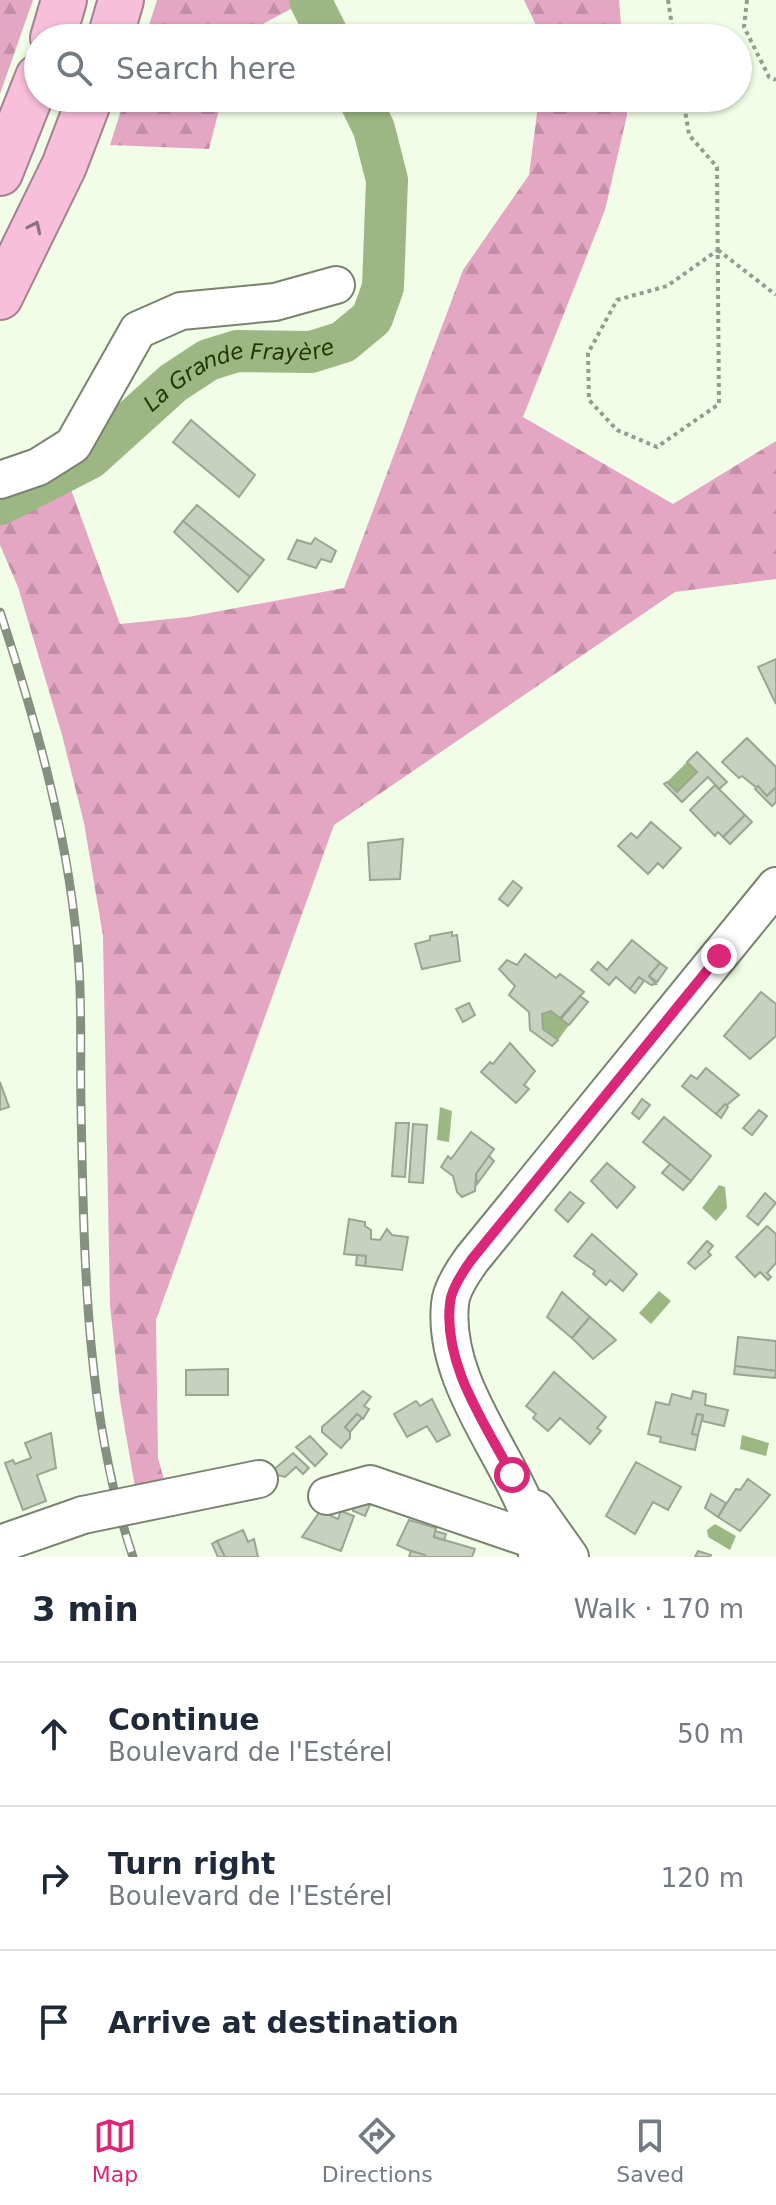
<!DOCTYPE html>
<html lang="en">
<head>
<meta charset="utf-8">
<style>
	body { margin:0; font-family:"DejaVu Sans",sans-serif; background:#f6f6f7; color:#1f2937 }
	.stop { position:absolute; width:24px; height:24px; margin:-18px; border:6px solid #db2777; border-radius:50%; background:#fff }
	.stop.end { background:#db2777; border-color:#fff; box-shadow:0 2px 8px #0008 }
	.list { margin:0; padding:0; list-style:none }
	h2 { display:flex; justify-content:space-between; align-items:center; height:104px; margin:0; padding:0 32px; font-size:34px }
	h2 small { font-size:26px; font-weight:400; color:#747a83 }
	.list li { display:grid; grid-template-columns:52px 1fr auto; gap:24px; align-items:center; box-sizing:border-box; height:144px; padding:0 32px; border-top:2px solid #e0e1e3 }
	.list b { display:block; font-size:30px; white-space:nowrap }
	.list p { margin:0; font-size:26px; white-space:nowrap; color:#747a83 }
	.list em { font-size:26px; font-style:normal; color:#747a83 }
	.icon { flex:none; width:44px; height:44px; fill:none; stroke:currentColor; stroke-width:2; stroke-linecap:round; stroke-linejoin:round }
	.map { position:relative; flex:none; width:776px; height:1557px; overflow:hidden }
	.search { position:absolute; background:#fff; box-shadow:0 2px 6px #0004; left:24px; right:24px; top:24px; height:88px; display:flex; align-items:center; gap:20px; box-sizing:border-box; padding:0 28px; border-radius:44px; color:#747a83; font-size:30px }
	.sheet { height:536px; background:#fff }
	nav { display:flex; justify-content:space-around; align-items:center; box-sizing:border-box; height:112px; border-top:2px solid #e0e1e3; background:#fff; font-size:22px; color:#747a83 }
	nav a { display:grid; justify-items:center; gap:4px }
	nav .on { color:#db2777 }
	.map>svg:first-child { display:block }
</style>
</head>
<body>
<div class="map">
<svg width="776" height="1557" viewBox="0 0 776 1557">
	<defs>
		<pattern id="forest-firs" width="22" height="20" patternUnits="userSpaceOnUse" patternTransform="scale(2)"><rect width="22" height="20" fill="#e3a7c3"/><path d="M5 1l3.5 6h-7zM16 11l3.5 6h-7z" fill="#c28fa6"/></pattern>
	</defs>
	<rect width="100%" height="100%" fill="#f1fde7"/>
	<g fill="url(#forest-firs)">
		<path d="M 0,0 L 33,0 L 0,94 Z"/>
		<path d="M 157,0 L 299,0 L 300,4 L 237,38 L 145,38 Z"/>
		<path d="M 524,0 L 619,0 L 622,38 L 542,38 Z"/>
		<path d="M 125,98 L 222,98 L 209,149 L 110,145 Z"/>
		<path d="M 539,98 L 626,98 L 627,115 L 605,210 L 523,417 L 673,504 L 776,441 L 776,579 L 675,592 L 334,825 L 156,1320 L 158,1458 L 166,1487 L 136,1493 L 120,1400 L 110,1305 L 103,936 L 84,823 L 62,735 L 18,587 L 0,545 L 0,519 L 69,484 L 120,624 L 188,617 L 344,588 L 463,270 L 529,175 Z"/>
	</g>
	<g fill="#9cb783">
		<path d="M 687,762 L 697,772 L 677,792 L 667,782 Z"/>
		<path d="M 551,1011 L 569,1025 L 558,1040 L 543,1029 L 542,1014 Z"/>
		<path d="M 440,1107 L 452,1111 L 449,1142 L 437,1140 Z"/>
		<path d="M 719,1185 L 725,1187 L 727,1208 L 716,1221 L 702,1208 Z"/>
		<path d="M 659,1291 L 671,1301 L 651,1324 L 639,1313 Z"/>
		<path d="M 742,1435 L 769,1443 L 766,1456 L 740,1449 Z"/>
		<path d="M 715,1524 L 736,1536 L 730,1550 L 708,1537 L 707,1530 Z"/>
	</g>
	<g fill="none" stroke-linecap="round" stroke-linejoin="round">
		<g stroke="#9cb783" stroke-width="42">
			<path d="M 310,0 L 329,38"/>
			<path id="s1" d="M 0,504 L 90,458 L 173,383 L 208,360 L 237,351 L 311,352 L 343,342 L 372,318 L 383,287 L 387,180 L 374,129 L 359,98"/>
		</g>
	</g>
	<g fill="#c6d2bd" stroke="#9ba692" stroke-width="2">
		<path d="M 191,420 L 255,475 L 239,497 L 173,442 Z"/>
		<path d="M 197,505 L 264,560 L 250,577 L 183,521 Z"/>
		<path d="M 183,521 L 250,577 L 238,592 L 174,532 Z"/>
		<path d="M 315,538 L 336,551 L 331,562 L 321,559 L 316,568 L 288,559 L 297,540 L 311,544 Z"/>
		<path d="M 776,659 L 776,704 L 758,667 Z"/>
		<path d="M 747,738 L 776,767 L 776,787 L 767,796 L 742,776 L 739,778 L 722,762 Z"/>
		<path d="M 697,752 L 727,782 L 719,789 L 708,777 L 682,802 L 664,784 L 667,782 L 677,792 L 697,772 L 687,762 Z"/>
		<path d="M 715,785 L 745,815 L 723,837 L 718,832 L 715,836 L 690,810 Z"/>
		<path d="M 758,786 L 767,796 L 776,787 L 776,802 L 772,806 L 755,789 Z"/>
		<path d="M 745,815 L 752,822 L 730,844 L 723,837 Z"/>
		<path d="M 651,822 L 681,848 L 663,868 L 658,863 L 648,874 L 618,846 L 631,833 L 637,838 Z"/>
		<path d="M 403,839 L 400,879 L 370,880 L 368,843 Z"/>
		<path d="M 513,881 L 522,888 L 508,906 L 499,899 Z"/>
		<path d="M 452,932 L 452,936 L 457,935 L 460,961 L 422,969 L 415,944 L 430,940 L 430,936 Z"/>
		<path d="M 632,940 L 660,963 L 649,976 L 656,984 L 651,985 L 639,977 L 630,989 L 616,977 L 609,985 L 591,970 L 598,962 L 607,970 Z"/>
		<path d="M 525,954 L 556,978 L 560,974 L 584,992 L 560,1018 L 551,1011 L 542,1014 L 543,1029 L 558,1040 L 552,1046 L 530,1030 L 529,1012 L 509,995 L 515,986 L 499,969 L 507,960 L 517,965 Z"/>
		<path d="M 660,963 L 667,968 L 657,982 L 649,976 Z"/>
		<path d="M 639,977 L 644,981 L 635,993 L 630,989 Z"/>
		<path d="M 761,992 L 776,1004 L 776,1036 L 750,1059 L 724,1036 Z"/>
		<path d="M 580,996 L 588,1002 L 569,1025 L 561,1019 Z"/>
		<path d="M 469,1003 L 475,1015 L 463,1022 L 456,1009 Z"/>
		<path d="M 510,1043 L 535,1071 L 524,1085 L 529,1089 L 516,1103 L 481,1072 L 490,1062 L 493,1064 Z"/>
		<path d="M 706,1068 L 739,1095 L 716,1114 L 682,1086 L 691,1075 L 697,1079 Z"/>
		<path d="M 0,1082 L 9,1107 L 0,1110 Z"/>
		<path d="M 642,1099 L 650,1105 L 639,1119 L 632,1113 Z"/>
		<path d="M 725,1104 L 728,1107 L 721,1118 L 716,1114 Z"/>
		<path d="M 759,1110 L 767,1116 L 752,1135 L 743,1128 Z"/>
		<path d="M 664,1117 L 711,1156 L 691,1181 L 643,1142 Z"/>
		<path d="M 396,1123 L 409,1123 L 405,1177 L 392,1176 Z"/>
		<path d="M 413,1124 L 427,1125 L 423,1183 L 409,1182 Z"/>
		<path d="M 471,1132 L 494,1149 L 476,1174 L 475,1191 L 462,1197 L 457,1192 L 453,1176 L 441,1167 L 448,1156 L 451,1159 Z"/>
		<path d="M 489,1156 L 494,1161 L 477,1184 L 476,1174 Z"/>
		<path d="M 607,1163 L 635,1187 L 617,1208 L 591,1181 Z"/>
		<path d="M 670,1164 L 691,1181 L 683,1190 L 662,1173 Z"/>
		<path d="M 570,1192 L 584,1203 L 568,1222 L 555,1210 Z"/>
		<path d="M 765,1193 L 776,1203 L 758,1225 L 747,1216 Z"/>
		<path d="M 349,1219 L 365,1222 L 365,1226 L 371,1230 L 371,1239 L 380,1240 L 387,1229 L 392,1235 L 408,1237 L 402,1270 L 365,1266 L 366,1256 L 344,1254 Z"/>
		<path d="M 767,1226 L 776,1234 L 776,1263 L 767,1273 L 771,1277 L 768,1280 L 760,1272 L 755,1277 L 736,1257 Z"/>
		<path d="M 592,1234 L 637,1274 L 623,1291 L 610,1280 L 606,1285 L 593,1274 L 595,1271 L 574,1256 Z"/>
		<path d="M 707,1241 L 713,1246 L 708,1252 L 711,1255 L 695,1269 L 688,1263 Z"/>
		<path d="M 357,1255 L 366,1256 L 365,1266 L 356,1265 Z"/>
		<path d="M 562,1292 L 590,1317 L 572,1338 L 547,1317 Z"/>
		<path d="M 590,1317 L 616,1340 L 593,1359 L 572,1338 Z"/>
		<path d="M 738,1337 L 776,1341 L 776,1371 L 735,1366 Z"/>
		<path d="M 735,1366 L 776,1371 L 775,1378 L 734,1374 Z"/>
		<path d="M 228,1369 L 228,1395 L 186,1395 L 186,1370 Z"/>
		<path d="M 554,1372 L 606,1417 L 597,1428 L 601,1431 L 590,1444 L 560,1418 L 548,1431 L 533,1418 L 536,1414 L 526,1406 Z"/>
		<path d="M 363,1391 L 371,1397 L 364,1406 L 369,1409 L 363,1419 L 357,1414 L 345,1427 L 350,1432 L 350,1438 L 341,1448 L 322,1432 L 322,1427 Z"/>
		<path d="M 693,1391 L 706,1394 L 705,1405 L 728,1410 L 724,1426 L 702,1421 L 703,1415 L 697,1414 L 692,1434 L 698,1435 L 695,1450 L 660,1442 L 661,1437 L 648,1434 L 656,1402 L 669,1405 L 672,1394 L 691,1399 Z"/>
		<path d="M 432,1399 L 450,1435 L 437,1442 L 427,1426 L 407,1437 L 394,1414 L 416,1401 L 420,1406 Z"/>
		<path d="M 357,1414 L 362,1418 L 350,1432 L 345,1427 Z"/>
		<path d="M 697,1414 L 703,1415 L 698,1435 L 692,1434 Z"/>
		<path d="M 51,1433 L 56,1468 L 37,1475 L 46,1501 L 23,1510 L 5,1463 L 13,1460 L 15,1464 L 31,1458 L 25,1443 Z"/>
		<path d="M 310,1436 L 327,1454 L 315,1466 L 296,1447 Z"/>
		<path d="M 293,1453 L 309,1468 L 303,1474 L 296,1467 L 285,1477 L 270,1473 Z"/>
		<path d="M 636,1462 L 681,1487 L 668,1510 L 653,1502 L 635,1534 L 606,1516 Z"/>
		<path d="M 748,1479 L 770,1495 L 740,1531 L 718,1517 L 736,1489 L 740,1490 Z"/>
		<path d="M 711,1494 L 726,1503 L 718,1517 L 705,1508 Z"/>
		<path d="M 356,1497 L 372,1500 L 365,1516 L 353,1511 Z"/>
		<path d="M 323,1507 L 334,1511 L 331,1516 L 338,1519 L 341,1511 L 354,1516 L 341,1551 L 302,1537 Z"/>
		<path d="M 409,1520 L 436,1528 L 434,1537 L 475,1549 L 472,1557 L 424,1557 L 397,1545 Z"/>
		<path d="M 243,1530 L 248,1542 L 254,1539 L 258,1557 L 225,1557 L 217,1541 Z"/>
		<path d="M 435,1531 L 446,1534 L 444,1540 L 434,1537 Z"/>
		<path d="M 217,1541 L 225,1557 L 218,1557 L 212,1544 Z"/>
		<path d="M 411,1551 L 425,1555 L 424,1557 L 409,1557 Z"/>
		<path d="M 698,1551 L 711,1555 L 710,1557 L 695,1557 Z"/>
	</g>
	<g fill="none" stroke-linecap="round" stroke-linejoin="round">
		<defs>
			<g id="minor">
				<path d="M 0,480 L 38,467 L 73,445 L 138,330 L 181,311 L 275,302 L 336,285"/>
				<path d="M 327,1496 L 370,1484 L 540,1542"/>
				<path d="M 171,1497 L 259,1479"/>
				<path d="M 536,1509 L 570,1557"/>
				<path d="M 0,1544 L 83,1515"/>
				<path d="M 537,1557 C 541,1537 533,1523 525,1505 C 498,1442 443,1376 450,1304 C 451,1290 464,1270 472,1259 L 776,886"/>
			</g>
			<g id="highway">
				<path d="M 53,38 L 64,0"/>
				<path d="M 110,38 L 121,0"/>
				<path d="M 0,173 L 38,77"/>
				<path d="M 0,297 L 64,166 L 90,98"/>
			</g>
		</defs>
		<use href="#minor" stroke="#798370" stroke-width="40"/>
		<use href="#highway" stroke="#a58291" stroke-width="48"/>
		<g stroke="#949d8d" stroke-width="4" stroke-dasharray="4 4" stroke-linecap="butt">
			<path d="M 668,0 L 674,38"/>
			<path d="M 747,0 L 744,27 L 769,77 L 776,80"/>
			<path d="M 683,98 L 689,135 L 717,167 L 719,404 L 657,447 L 617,430 L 589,400 L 588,353 L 617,300 L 667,286 L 718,250"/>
			<path d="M 718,250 L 776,295"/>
		</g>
		<use href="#minor" stroke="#fff" stroke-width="36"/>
		<use href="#highway" stroke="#f7bfd9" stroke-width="44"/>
		<defs>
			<path id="rail" d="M 0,612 C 38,727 71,846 79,967 C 82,1013 80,1060 81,1106 C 84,1255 85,1415 133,1557"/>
		</defs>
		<use href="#rail" stroke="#878f80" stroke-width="9"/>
		<use href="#rail" stroke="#fff" stroke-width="6" stroke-dasharray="18" stroke-linecap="butt"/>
		<defs>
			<path id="minor-bridge" d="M 83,1515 L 171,1497"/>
		</defs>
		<use href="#minor-bridge" stroke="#798370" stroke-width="40" stroke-linecap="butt"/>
		<use href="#minor-bridge" stroke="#fff" stroke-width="36"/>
	</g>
	<defs><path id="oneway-chevron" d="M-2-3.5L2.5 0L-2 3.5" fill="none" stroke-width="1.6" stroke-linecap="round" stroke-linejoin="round" transform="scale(2)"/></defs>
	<use stroke="#8e717c" href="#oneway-chevron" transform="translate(35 227) rotate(-65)"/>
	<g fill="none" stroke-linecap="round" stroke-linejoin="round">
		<path stroke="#db2777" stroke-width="10" d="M 512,1475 C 485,1423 443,1365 450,1303 C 451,1290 464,1270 472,1259 L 719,956"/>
	</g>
	<g text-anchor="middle" stroke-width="6" stroke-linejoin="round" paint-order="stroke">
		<g font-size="22" font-style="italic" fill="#223a00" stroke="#fff">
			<text dy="8" stroke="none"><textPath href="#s1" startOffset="280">La Grande Frayère</textPath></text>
		</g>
	</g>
</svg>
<div class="stop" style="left:512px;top:1475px"></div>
<div class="stop end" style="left:719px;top:956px"></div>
<div class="search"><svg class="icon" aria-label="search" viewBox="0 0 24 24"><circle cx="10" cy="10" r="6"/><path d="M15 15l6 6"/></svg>Search here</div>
</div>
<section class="sheet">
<h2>3 min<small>Walk · 170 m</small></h2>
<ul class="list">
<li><svg class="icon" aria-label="ahead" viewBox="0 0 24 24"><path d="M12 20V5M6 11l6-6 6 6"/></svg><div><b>Continue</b><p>Boulevard de l'Estérel</p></div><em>50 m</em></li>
<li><svg class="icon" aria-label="right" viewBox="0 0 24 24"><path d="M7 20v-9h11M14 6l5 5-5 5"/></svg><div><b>Turn right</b><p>Boulevard de l'Estérel</p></div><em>120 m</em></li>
<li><svg class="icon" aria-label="arrive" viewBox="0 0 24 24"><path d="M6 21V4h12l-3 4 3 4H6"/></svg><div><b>Arrive at destination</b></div></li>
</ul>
</section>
<nav>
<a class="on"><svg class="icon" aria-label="map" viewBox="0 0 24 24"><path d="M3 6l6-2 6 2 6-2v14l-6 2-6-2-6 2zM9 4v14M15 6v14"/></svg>Map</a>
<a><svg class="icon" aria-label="directions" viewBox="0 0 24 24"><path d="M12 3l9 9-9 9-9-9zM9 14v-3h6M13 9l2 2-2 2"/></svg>Directions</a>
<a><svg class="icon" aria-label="saved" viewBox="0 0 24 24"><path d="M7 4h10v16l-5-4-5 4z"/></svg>Saved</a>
</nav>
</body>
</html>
